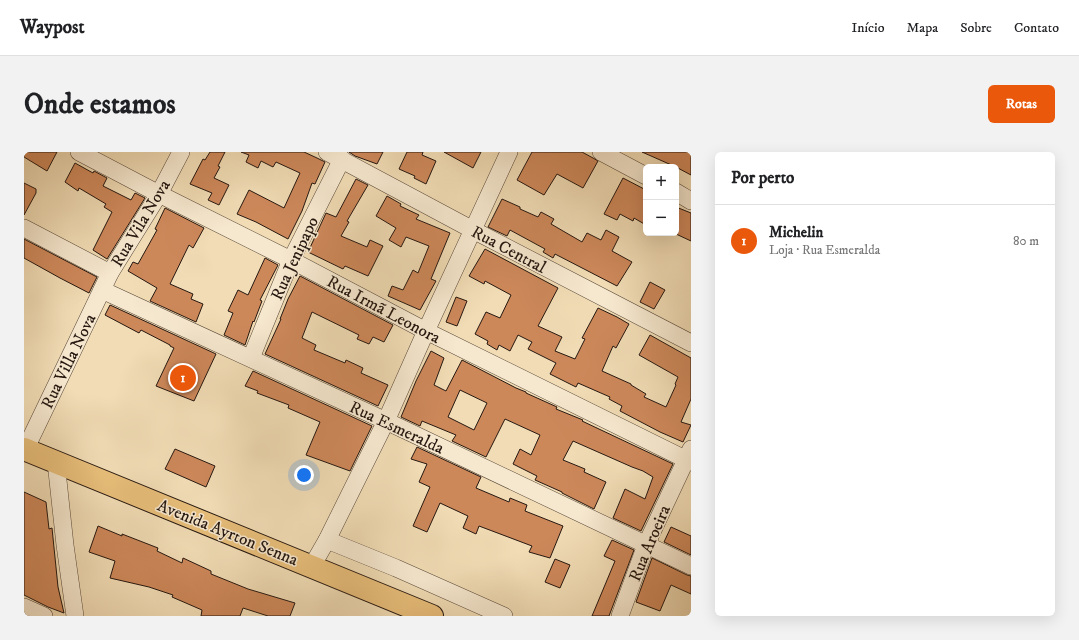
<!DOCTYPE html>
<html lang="pt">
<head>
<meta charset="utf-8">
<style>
	body { margin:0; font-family:"IM FELL DW Pica",serif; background:#f2f2f2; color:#202124 }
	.controls { position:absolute; right:12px; top:12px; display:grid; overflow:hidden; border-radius:6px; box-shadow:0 4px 16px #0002 }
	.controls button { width:36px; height:36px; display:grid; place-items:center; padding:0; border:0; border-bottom:1px solid #e0e0e0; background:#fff; color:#202124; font:20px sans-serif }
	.you { position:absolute; left:280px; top:323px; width:14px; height:14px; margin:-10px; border:3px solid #fff; border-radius:50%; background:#1a73e8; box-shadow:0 0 0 6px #1a73e833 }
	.badge { display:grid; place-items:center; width:26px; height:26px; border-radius:50%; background:#ea580c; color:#fff; font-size:13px; font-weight:700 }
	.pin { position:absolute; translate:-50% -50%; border:2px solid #fff; box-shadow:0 1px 4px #0006 }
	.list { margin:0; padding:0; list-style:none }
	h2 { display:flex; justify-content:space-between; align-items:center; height:52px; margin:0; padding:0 16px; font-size:17px }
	h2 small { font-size:13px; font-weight:400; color:#757577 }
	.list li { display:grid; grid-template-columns:26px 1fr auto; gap:12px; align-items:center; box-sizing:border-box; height:72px; padding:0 16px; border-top:1px solid #e0e0e0 }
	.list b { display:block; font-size:15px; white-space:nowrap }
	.list p { margin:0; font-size:13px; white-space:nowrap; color:#757577 }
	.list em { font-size:13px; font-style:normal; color:#757577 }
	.map { position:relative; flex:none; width:667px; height:464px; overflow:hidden; border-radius:6px }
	header { display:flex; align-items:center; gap:24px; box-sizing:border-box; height:56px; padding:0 20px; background:#fff; border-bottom:1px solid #e0e0e0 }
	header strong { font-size:19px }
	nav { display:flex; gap:22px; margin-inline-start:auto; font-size:14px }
	.intro { display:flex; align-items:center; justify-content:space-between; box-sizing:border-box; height:96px; padding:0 24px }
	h1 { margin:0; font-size:28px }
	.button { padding:10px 18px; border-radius:6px; background:#ea580c; color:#fff; font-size:14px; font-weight:700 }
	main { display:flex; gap:24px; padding:0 24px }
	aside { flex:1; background:#fff; border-radius:6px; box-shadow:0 4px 16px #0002 }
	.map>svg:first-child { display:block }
</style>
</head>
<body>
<header>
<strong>Waypost</strong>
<nav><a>Início</a><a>Mapa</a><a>Sobre</a><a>Contato</a></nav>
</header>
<div class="intro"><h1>Onde estamos</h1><a class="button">Rotas</a></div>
<main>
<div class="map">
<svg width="667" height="464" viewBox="0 0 667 464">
	<rect width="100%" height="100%" fill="#f1dcb5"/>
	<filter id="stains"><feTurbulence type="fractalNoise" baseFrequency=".005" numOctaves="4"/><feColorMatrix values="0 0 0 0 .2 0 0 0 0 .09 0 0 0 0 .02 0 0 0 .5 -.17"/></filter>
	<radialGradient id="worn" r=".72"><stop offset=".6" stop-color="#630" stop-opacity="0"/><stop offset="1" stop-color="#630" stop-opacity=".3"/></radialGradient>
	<g fill="#cd885a" stroke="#251710" fill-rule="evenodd">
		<path d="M 0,0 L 33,0 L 23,19 L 0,5 Z"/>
		<path d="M 186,0 L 201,0 L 194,14 L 196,15 L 190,26 L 205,33 L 195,53 L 184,48 L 188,41 L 166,32 L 179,7 L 181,8 Z"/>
		<path d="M 217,0 L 280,0 L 293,6 L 301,10 L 291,32 L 288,31 L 278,59 L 264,87 L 232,70 L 213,62 L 225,38 L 260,56 L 276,21 L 252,10 L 249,15 L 237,9 L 234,16 L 222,10 L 225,3 Z"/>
		<path d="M 325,0 L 359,0 L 353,12 L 331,4 Z"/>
		<path d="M 383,0 L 399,0 L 398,3 L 412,9 L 402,32 L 390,26 L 391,24 L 375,17 Z"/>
		<path d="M 420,0 L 457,0 L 449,16 Z"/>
		<path d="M 508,0 L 558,0 L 569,6 L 574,9 L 559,36 L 533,22 L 520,43 L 493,28 Z"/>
		<path d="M 618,0 L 667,0 L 667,23 L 652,15 Z"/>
		<path d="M 51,11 L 69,21 L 70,19 L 83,26 L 79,34 L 107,48 L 111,41 L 121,46 L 83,107 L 69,98 L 88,60 L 80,55 L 82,52 L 55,36 L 54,39 L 41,30 Z"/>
		<path d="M 599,26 L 622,38 L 622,73 L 610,66 L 609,69 L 596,62 L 593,68 L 580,62 Z"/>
		<path d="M 332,27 L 344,33 L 323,69 L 325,70 L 317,84 L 343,95 L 346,88 L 359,94 L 344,124 L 321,114 L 319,117 L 284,100 L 302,61 L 312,65 Z"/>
		<path d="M 0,31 L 12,37 L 12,41 L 0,63 Z"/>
		<path d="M 363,44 L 377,52 L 376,54 L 395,63 L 392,67 L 426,81 L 407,127 L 412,129 L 396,158 L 364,144 L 368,134 L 379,138 L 389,118 L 394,121 L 405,94 L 382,85 L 377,95 L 365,88 L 372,76 L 352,64 Z"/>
		<path d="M 478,47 L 496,55 L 496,57 L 514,65 L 517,60 L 530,67 L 527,72 L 558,90 L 563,81 L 577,88 L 582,78 L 595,85 L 588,99 L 608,110 L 593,134 L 531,102 L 529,106 L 519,100 L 521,97 L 486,78 L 483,84 L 464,75 Z"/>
		<path d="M 652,55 L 667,61 L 667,89 L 652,82 Z"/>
		<path d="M 141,56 L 180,76 L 169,96 L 165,93 L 146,132 L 169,142 L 167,147 L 179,152 L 172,170 L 126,149 L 133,136 L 104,119 L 109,110 L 114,112 L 133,78 L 131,77 Z"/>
		<path d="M 0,87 L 73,125 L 65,141 L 36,126 L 0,106 Z"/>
		<path d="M 461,97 L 534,136 L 514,174 L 538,185 L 531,199 L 551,207 L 561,187 L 558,186 L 574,156 L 593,165 L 605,172 L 592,196 L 589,194 L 578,219 L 607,232 L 607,233 L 622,242 L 620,245 L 642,255 L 652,233 L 651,232 L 654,225 L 615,203 L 626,183 L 667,206 L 667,247 L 657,270 L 667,273 L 659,290 L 636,280 L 596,259 L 598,254 L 585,247 L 586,245 L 554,231 L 552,235 L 526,222 L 532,211 L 504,197 L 508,190 L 494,183 L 486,199 L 475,193 L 473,198 L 463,192 L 464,189 L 451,182 L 462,160 L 476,166 L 487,143 L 461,129 L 460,132 L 445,124 Z"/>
		<path d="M 241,106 L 254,113 L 236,148 L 238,149 L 230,170 L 229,169 L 221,193 L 200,183 L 209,161 L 204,159 L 214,138 L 224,143 Z"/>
		<path d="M 276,124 L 369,173 L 360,190 L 349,185 L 345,192 L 333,187 L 335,183 L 288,160 L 278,186 L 292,193 L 290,198 L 321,211 L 322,208 L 339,216 L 337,221 L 364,233 L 354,254 L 241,202 L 257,167 L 256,167 L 264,147 Z"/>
		<path d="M 626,130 L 641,138 L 630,157 L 616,150 Z"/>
		<path d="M 432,145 L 443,149 L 433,174 L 422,170 Z"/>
		<path d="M 86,153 L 192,202 L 170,249 L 132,234 L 150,196 L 146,194 L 146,193 L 117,178 L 115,181 L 81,163 Z"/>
		<path d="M 407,199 L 420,206 L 410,233 L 422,239 L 438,208 L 492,236 L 502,240 L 502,241 L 533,255 L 532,257 L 559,268 L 558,269 L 649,312 L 617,379 L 589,366 L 601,337 L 621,347 L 629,325 L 619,319 L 608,315 L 549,289 L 539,308 L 561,317 L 560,320 L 582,330 L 570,357 L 538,341 L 538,340 L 511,328 L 513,324 L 489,312 L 496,297 L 507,303 L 516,283 L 481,267 L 462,305 L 428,289 L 432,283 L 398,269 L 396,274 L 377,265 L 392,229 ZM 436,238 L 463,251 L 450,278 L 424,265 Z"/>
		<path d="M 229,219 L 348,274 L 326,319 L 282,303 L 296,270 L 264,256 L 265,253 L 233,241 L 234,239 L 221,234 Z"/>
		<path d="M 393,295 L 457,325 L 452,336 L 485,350 L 486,346 L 503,353 L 501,359 L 539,374 L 526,406 L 505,400 L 508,394 L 455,374 L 452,382 L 439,376 L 444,364 L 416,351 L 403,380 L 389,374 L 406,335 L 395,330 L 403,312 L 387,307 Z"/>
		<path d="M 151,297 L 191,314 L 182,335 L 141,317 Z"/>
		<path d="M 0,340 L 22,350 L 25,377 L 28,376 L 34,435 L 40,461 L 24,455 L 0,443 Z"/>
		<path d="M 74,374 L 98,384 L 98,382 L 134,396 L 133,399 L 158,411 L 159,406 L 187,419 L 187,422 L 224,437 L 271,451 L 266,464 L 244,464 L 219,456 L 216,464 L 177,464 L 178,458 L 148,445 L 149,443 L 125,435 L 86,426 L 91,409 L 65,400 Z"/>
		<path d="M 647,375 L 667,384 L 667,403 L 640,390 Z"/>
		<path d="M 588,388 L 610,398 L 585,464 L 568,464 L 591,409 L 580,404 Z"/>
		<path d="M 628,406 L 663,423 L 667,424 L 667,442 L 647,433 L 636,459 L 612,450 Z"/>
		<path d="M 531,407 L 546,413 L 536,436 L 521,430 Z"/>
	</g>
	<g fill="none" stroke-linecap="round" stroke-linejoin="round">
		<defs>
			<g id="street">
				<path d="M 55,0 L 135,42 L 267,108 L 402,179 L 667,310"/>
				<path d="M 303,0 L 449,78 L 667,191"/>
				<path d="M 577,0 L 622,24"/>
				<path d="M 652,40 L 667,49"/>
				<path d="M 0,76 L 86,121"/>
				<path d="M 78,138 L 362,269 L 667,414"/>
				<path d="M 227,206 L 267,108 L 318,7"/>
				<path d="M 1,298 L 86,121 L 135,42 L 157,0"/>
				<path d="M 32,310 L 41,393 L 51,464"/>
				<path d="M 303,388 L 372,416 L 480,464"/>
				<path d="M 288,414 L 303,388 L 362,269 L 402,179 L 485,0"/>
				<path d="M 0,455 L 20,464"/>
				<path d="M 596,464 L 622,393 L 667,297"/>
			</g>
			<path id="highway" d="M 0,297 L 408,464"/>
		</defs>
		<use href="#street" stroke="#584839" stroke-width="18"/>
		<use href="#highway" stroke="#251710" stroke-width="24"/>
		<use href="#street" stroke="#f6e8cf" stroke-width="17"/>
		<use href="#highway" stroke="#e8be7a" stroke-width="22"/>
	</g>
	<g text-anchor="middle" stroke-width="3" stroke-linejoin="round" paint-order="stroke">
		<g font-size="17" fill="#251710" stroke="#f6e8cf">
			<text transform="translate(116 71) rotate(-59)" y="6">Rua Vila Nova</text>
			<text transform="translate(485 97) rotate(28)" y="6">Rua Central</text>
			<text transform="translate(270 106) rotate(-65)" y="6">Rua Jenipapo</text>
			<text transform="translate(360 157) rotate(28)" y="6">Rua Irmã Leonora</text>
			<text transform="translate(44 209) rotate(-64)" y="6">Rua Villa Nova</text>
			<text transform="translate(373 275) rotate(25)" y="6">Rua Esmeralda</text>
			<text transform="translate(204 380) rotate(22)" y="6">Avenida Ayrton Senna</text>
			<text transform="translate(625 391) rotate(-67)" y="6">Rua Aroeira</text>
		</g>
	</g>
	<rect width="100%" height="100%" filter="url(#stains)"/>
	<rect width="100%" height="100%" fill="url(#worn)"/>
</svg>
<div class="controls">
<button>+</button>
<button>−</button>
</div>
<div class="you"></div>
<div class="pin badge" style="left:159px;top:226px">1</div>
</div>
<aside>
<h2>Por perto<small></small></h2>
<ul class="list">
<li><span class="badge">1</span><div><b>Michelin</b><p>Loja · Rua Esmeralda</p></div><em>80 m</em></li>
</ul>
</aside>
</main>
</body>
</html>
